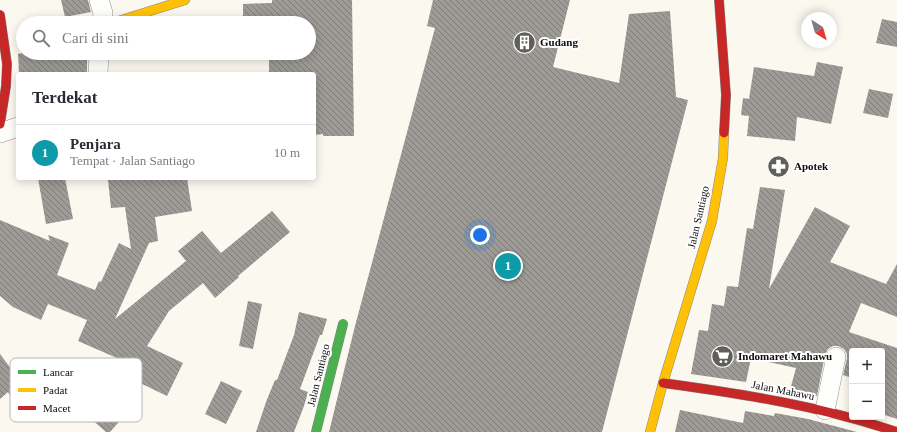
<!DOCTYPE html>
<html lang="id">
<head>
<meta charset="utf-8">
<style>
	body { margin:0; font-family:"Times New Roman",serif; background:#f7f7f7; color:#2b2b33 }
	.controls { position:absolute; right:12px; bottom:12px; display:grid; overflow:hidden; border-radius:4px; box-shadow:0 2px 10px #0003 }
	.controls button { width:36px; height:36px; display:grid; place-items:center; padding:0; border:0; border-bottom:1px solid #e1e1e2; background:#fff; color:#2b2b33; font:20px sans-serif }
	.compass { position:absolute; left:801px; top:12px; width:36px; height:36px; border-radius:50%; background:#fff; box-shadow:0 2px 10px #0003; rotate:143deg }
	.you { position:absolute; left:480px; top:235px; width:14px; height:14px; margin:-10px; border:3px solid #fff; border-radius:50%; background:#1a73e8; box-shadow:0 0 0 6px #1a73e833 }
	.badge { display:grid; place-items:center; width:26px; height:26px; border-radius:50%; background:#0b8043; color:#fff; font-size:13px; font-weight:700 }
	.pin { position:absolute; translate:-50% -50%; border:2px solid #fff; box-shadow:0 1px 4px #0006 }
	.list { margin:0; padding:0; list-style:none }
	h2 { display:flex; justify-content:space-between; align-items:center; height:52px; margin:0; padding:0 16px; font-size:17px }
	h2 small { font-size:13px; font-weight:400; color:#7c7c81 }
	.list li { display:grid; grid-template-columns:26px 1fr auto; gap:12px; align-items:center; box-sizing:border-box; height:56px; padding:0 16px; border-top:1px solid #e1e1e2 }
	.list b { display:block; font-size:15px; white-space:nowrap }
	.list p { margin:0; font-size:13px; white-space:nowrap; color:#7c7c81 }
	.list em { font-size:13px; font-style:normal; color:#7c7c81 }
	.icon { flex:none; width:22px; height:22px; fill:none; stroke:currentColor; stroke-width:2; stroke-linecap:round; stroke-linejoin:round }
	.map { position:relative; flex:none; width:897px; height:432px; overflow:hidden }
	.search { position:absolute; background:#fff; box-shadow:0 2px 10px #0003; left:16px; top:16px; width:300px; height:44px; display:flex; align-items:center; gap:10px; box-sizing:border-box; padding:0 14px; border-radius:22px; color:#7c7c81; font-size:15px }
	.panel { position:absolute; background:#fff; box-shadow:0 2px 10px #0003; left:16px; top:72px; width:300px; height:108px; border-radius:4px }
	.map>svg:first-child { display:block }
</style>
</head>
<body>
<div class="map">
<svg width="897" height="432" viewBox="0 0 897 432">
	<defs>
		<pattern id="building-back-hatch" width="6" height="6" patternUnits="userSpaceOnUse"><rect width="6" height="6" fill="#9e9b96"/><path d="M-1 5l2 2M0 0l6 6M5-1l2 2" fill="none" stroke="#7f7d79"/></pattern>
	</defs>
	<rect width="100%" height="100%" fill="#fbf8f0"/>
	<g fill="url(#building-back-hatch)">
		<path d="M 61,0 L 88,0 L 91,12 L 65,17 Z"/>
		<path d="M 272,0 L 352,0 L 354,136 L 323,136 L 323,134 L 314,135 L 314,74 L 269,74 L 269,53 L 309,53 L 309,23 L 243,23 L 243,4 L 272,3 Z"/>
		<path d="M 433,0 L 570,0 L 553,67 L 619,83 L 629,14 L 670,11 L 676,97 L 688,100 L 602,432 L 329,432 L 355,326 L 435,28 L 427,26 Z"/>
		<path d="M 882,19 L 897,22 L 897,47 L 876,43 Z"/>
		<path d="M 22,53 L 87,53 L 87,74 L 19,74 L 18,54 Z"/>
		<path d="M 817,62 L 843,67 L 831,124 L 797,117 L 795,141 L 747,136 L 749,116 L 741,115 L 743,98 L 749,99 L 754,67 L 814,76 Z"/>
		<path d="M 869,89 L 893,94 L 888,118 L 863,113 Z"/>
		<path d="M 38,178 L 65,178 L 73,219 L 46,224 Z"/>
		<path d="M 126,178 L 187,178 L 192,211 L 155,217 L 158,241 L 149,243 L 115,319 L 186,261 L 178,251 L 202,231 L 221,253 L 272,211 L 290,232 L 238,276 L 239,277 L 215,298 L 203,283 L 169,311 L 147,346 L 183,363 L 167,396 L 140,383 L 116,410 L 124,416 L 110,432 L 106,432 L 90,418 L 110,394 L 103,388 L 126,362 L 78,341 L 87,320 L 48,304 L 41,320 L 13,307 L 0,296 L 0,220 L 50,241 L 48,235 L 69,243 L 57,275 L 95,290 L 99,281 L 101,282 L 119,243 L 131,249 L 125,207 L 111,208 L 108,180 Z"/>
		<path d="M 760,187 L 785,190 L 769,289 L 815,207 L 850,226 L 830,262 L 886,284 L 897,264 L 897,317 L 861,303 L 849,332 L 897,348 L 897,419 L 882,414 L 882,351 L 852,351 L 852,378 L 843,375 L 847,359 L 847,354 L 844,349 L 838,346 L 833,346 L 828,349 L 825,355 L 817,396 L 790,390 L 796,368 L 751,358 L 746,382 L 691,374 L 699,330 L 708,331 L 712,304 L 724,306 L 727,286 L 738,287 L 747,228 L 753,229 Z"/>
		<path d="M 248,301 L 262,304 L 253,349 L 239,346 Z"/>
		<path d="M 299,312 L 327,319 L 322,335 L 320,335 L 300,389 L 308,392 L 304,406 L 294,432 L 256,432 L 266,402 L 275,380 L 277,380 L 294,335 Z"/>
		<path d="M 0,354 L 31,395 L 45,386 L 56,403 L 27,422 L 8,392 L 0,399 Z"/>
		<path d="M 221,381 L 242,391 L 226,424 L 205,414 Z"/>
		<path d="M 680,410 L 743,423 L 745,411 L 774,416 L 775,413 L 808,419 L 857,432 L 675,432 Z"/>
	</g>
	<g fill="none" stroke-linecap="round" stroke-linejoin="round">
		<defs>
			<g id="street">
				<path d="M 99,0 L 103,13 L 102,23"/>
				<path d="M 98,74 L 99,53"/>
				<path d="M 0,133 L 18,127"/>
				<path d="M 825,410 L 836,357"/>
			</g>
			<path id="fast" d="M 316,432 L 343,324"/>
			<g id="slow">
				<path d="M 112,23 L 185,0"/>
				<path d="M 650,432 L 663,383 L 712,221 L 723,158 L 724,133"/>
			</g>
			<g id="jam">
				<path d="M 719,0 L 726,95 L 724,133"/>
				<path d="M 0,15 L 7,64 L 6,86 L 0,124"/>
				<path d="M 663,383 C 743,394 821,406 897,432"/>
			</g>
		</defs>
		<use href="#street" stroke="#94928f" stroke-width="20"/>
		<use href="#fast" stroke="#8a8985" stroke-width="10"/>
		<use href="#slow" stroke="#8a8985" stroke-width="10"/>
		<use href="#jam" stroke="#8a8985" stroke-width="10"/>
		<use href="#street" stroke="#fefefd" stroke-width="19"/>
		<use href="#fast" stroke="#4caf50" stroke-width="9"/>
		<use href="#slow" stroke="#ffc107" stroke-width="9"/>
		<use href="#jam" stroke="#c62828" stroke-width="9"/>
	</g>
	<defs>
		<symbol id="building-disc" viewBox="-11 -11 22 22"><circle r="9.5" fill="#605f5c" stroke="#fff"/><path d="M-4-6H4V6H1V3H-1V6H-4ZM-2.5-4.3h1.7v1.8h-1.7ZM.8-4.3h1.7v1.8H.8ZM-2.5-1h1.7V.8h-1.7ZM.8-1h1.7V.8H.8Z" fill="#fff"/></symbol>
		<symbol id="pharmacy-disc" viewBox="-11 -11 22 22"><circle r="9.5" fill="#605f5c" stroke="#fff"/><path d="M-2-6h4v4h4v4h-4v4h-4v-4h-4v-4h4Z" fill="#fff"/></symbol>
		<symbol id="supermarket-disc" viewBox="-11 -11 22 22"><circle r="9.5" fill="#605f5c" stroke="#fff"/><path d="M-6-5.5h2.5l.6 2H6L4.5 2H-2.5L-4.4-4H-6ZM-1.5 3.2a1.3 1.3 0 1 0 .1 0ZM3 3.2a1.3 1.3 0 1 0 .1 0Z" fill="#fff"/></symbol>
	</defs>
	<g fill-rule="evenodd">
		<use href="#building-disc" x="512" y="30" width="25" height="25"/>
		<use href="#pharmacy-disc" x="766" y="154" width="25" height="25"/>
		<use href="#supermarket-disc" x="710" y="344" width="25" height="25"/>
	</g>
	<g text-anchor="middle" stroke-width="4" stroke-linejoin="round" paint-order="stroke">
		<g font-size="11" font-weight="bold" fill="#0c0c0c" stroke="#fff" text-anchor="start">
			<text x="540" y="46">Gudang</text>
			<text x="794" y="170">Apotek</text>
			<text x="738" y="360">Indomaret Mahawu</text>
		</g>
		<g font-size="11" fill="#0c0c0c" stroke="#fff">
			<text transform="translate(698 217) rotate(-77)" y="4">Jalan Santiago</text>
			<text transform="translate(318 375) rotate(-76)" y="4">Jalan Santiago</text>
			<text transform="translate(783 390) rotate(11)" y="4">Jalan Mahawu</text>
		</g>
	</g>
	<rect x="10" y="358" width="132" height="64" rx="6" fill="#fff" stroke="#b6b6b6" stroke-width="1"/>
	<rect x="18" y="370" width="18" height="4" fill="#4caf50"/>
	<rect x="18" y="388" width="18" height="4" fill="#ffc107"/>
	<rect x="18" y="406" width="18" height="4" fill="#c62828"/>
	<g font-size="11" fill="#0c0c0c">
		<text x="43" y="376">Lancar</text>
		<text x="43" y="394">Padat</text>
		<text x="43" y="412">Macet</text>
	</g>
</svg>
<div class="controls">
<button>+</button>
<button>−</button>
</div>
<svg class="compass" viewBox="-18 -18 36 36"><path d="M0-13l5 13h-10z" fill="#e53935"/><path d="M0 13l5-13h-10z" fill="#7c7c81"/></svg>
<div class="you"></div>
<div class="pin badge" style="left:508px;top:266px;background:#0f9aa8">1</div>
<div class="search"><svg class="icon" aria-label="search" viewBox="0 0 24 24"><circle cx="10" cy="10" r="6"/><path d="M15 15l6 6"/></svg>Cari di sini</div>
<section class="panel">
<h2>Terdekat<small></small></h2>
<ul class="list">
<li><span class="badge" style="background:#0f9aa8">1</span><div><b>Penjara</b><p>Tempat · Jalan Santiago</p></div><em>10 m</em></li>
</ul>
</section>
</div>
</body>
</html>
